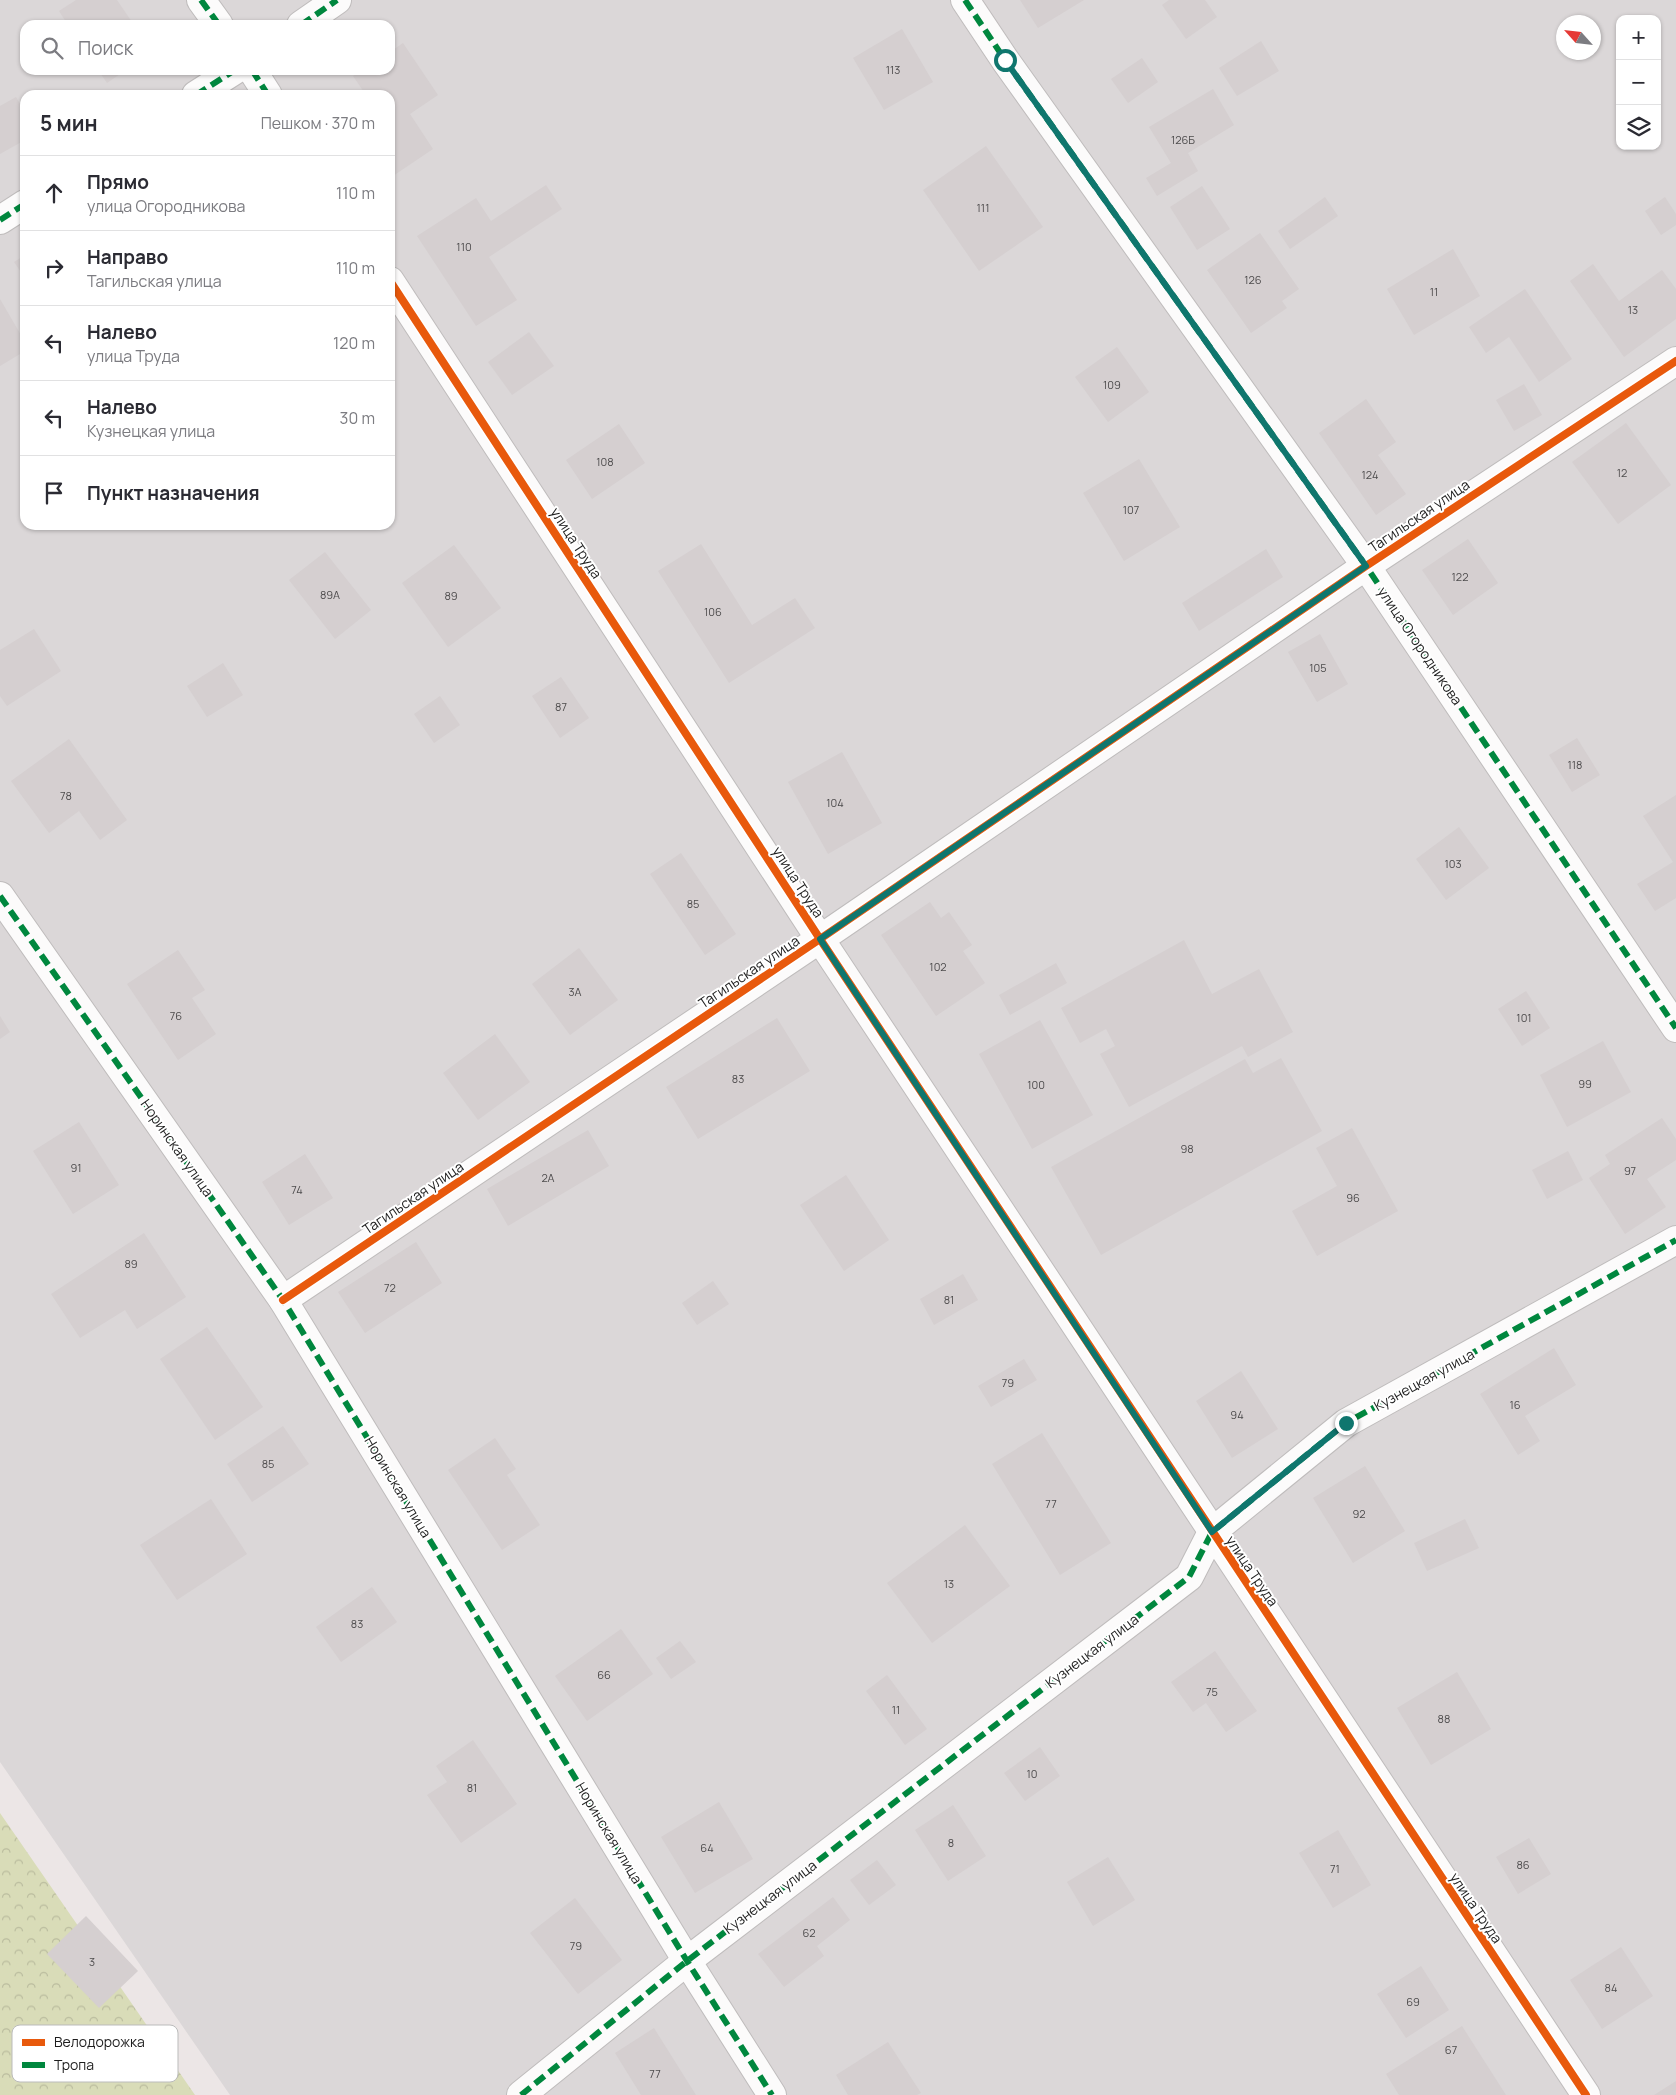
<!DOCTYPE html>
<html lang="ru">
<head>
<meta charset="utf-8">
<style>
	body { margin:0; font-family:Manrope,sans-serif; background:#f2f2f3; color:#2b2b33 }
	.controls { position:absolute; right:15px; top:15px; display:grid; overflow:hidden; border-radius:10px; box-shadow:0 1px 4px #0004 }
	.controls button { width:45px; height:45px; display:grid; place-items:center; padding:0; border:0; border-bottom:1px solid #e1e1e2; background:#fff; color:#2b2b33; font:25px sans-serif }
	.compass { position:absolute; left:1556px; top:15px; width:45px; height:45px; border-radius:50%; background:#fff; box-shadow:0 1px 4px #0004; rotate:297deg }
	.stop { position:absolute; width:15px; height:15px; margin:-11px; border:4px solid #0f766e; border-radius:50%; background:#fff }
	.stop.end { background:#0f766e; border-color:#fff; box-shadow:0 1px 5px #0008 }
	.list { margin:0; padding:0; list-style:none }
	h2 { display:flex; justify-content:space-between; align-items:center; height:65px; margin:0; padding:0 20px; font-size:21px }
	h2 small { font-size:16px; font-weight:400; color:#7c7c81 }
	.list li { display:grid; grid-template-columns:32px 1fr auto; gap:15px; align-items:center; box-sizing:border-box; height:75px; padding:0 20px; border-top:1px solid #e1e1e2 }
	.list b { display:block; font-size:19px; white-space:nowrap }
	.list p { margin:0; font-size:16px; white-space:nowrap; color:#7c7c81 }
	.list em { font-size:16px; font-style:normal; color:#7c7c81 }
	.icon { flex:none; width:28px; height:28px; fill:none; stroke:currentColor; stroke-width:2; stroke-linecap:round; stroke-linejoin:round }
	.map { position:relative; flex:none; width:1676px; height:2095px; overflow:hidden }
	.search { position:absolute; background:#fff; box-shadow:0 1px 4px #0004; left:20px; top:20px; width:375px; height:55px; display:flex; align-items:center; gap:12px; box-sizing:border-box; padding:0 18px; border-radius:15px; color:#7c7c81; font-size:19px }
	.panel { position:absolute; background:#fff; box-shadow:0 1px 4px #0004; left:20px; top:90px; width:375px; height:440px; border-radius:15px }
	.map>svg:first-child { display:block }
</style>
</head>
<body>
<div class="map">
<svg width="1676" height="2095" viewBox="0 0 1676 2095">
	<defs>
		<pattern id="forest-crowns" width="20" height="18" patternUnits="userSpaceOnUse" patternTransform="scale(1.25)"><rect width="20" height="18" fill="#d9dcb8"/><path d="M2 6a3 3 0 1 1 6 0M12 15a3 3 0 1 1 6 0" fill="none" stroke="#babc9e"/></pattern>
	</defs>
	<rect width="100%" height="100%" fill="#ece6e6"/>
	<path fill="#dbd7d8" fill-rule="evenodd" d="M 0,0 L 1676,0 L 1676,2095 L 230,2095 L 0,1762 ZM 1620,19 L 1657,19 L 1657,146 L 1620,146 ZM 1564,22 L 1594,22 L 1594,52 L 1564,52 ZM 25,25 L 390,25 L 390,70 L 25,70 ZM 25,95 L 390,95 L 390,525 L 25,525 Z"/>
	<path fill="url(#forest-crowns)" d="M 0,1813 L 195,2095 L 0,2095 Z"/>
	<g fill="#d5cfd0">
		<path d="M 76,0 L 117,0 L 134,25 L 68,25 L 59,11 Z"/>
		<path d="M 1020,0 L 1084,0 L 1038,28 Z"/>
		<path d="M 1169,0 L 1205,0 L 1217,17 L 1186,39 L 1162,5 Z"/>
		<path d="M 902,29 L 933,82 L 884,110 L 853,58 Z"/>
		<path d="M 1261,41 L 1279,71 L 1237,96 L 1219,68 Z"/>
		<path d="M 403,43 L 438,95 L 410,114 L 433,149 L 390,178 L 390,95 L 366,95 L 353,76 L 363,70 L 390,70 L 390,52 Z"/>
		<path d="M 1142,58 L 1158,82 L 1128,103 L 1111,79 Z"/>
		<path d="M 98,70 L 126,70 L 107,83 Z"/>
		<path d="M 1213,89 L 1234,125 L 1188,153 L 1198,171 L 1157,196 L 1146,178 L 1171,163 L 1149,127 Z"/>
		<path d="M 16,97 L 25,112 L 25,140 L 0,154 L 0,106 Z"/>
		<path d="M 986,146 L 1043,227 L 979,271 L 923,190 Z"/>
		<path d="M 546,185 L 562,209 L 489,257 L 517,300 L 476,326 L 417,236 L 476,198 L 491,221 Z"/>
		<path d="M 1202,186 L 1230,229 L 1197,250 L 1170,207 Z"/>
		<path d="M 1325,197 L 1338,216 L 1290,249 L 1278,231 Z"/>
		<path d="M 1665,197 L 1676,214 L 1676,225 L 1661,235 L 1645,211 Z"/>
		<path d="M 1260,233 L 1299,289 L 1282,301 L 1287,308 L 1251,333 L 1207,270 Z"/>
		<path d="M 1453,249 L 1480,296 L 1414,335 L 1387,289 Z"/>
		<path d="M 25,255 L 25,278 L 14,262 Z"/>
		<path d="M 1593,264 L 1619,301 L 1662,270 L 1676,289 L 1676,319 L 1624,357 L 1570,281 Z"/>
		<path d="M 1525,289 L 1572,359 L 1539,382 L 1509,337 L 1486,353 L 1469,327 Z"/>
		<path d="M 0,299 L 25,342 L 25,351 L 0,366 Z"/>
		<path d="M 529,332 L 554,366 L 512,395 L 488,362 Z"/>
		<path d="M 1117,347 L 1149,392 L 1108,422 L 1075,377 Z"/>
		<path d="M 1524,384 L 1542,415 L 1514,431 L 1496,400 Z"/>
		<path d="M 1366,399 L 1396,442 L 1378,455 L 1406,494 L 1376,515 L 1319,433 Z"/>
		<path d="M 1626,423 L 1671,485 L 1618,524 L 1572,462 Z"/>
		<path d="M 619,424 L 645,463 L 592,499 L 566,460 Z"/>
		<path d="M 1139,459 L 1180,527 L 1124,561 L 1083,493 Z"/>
		<path d="M 1468,539 L 1498,583 L 1453,615 L 1422,570 Z"/>
		<path d="M 701,544 L 752,625 L 795,598 L 815,628 L 729,683 L 658,571 Z"/>
		<path d="M 454,545 L 501,608 L 448,647 L 402,583 Z"/>
		<path d="M 1266,549 L 1283,577 L 1199,631 L 1182,603 Z"/>
		<path d="M 325,552 L 371,610 L 335,639 L 289,580 Z"/>
		<path d="M 34,629 L 61,671 L 7,706 L 0,696 L 0,650 Z"/>
		<path d="M 1320,634 L 1348,684 L 1317,702 L 1288,652 Z"/>
		<path d="M 223,663 L 243,695 L 207,717 L 187,686 Z"/>
		<path d="M 561,677 L 589,718 L 560,738 L 532,696 Z"/>
		<path d="M 440,696 L 460,725 L 434,743 L 414,714 Z"/>
		<path d="M 1577,738 L 1600,775 L 1572,792 L 1549,755 Z"/>
		<path d="M 69,739 L 127,820 L 100,840 L 79,811 L 49,833 L 11,781 Z"/>
		<path d="M 842,752 L 882,823 L 828,854 L 788,782 Z"/>
		<path d="M 1676,795 L 1676,898 L 1655,911 L 1637,884 L 1673,862 L 1643,816 Z"/>
		<path d="M 1459,827 L 1489,868 L 1446,900 L 1416,859 Z"/>
		<path d="M 681,853 L 736,934 L 705,955 L 650,874 Z"/>
		<path d="M 930,902 L 941,918 L 949,912 L 972,945 L 963,951 L 985,983 L 936,1016 L 881,935 Z"/>
		<path d="M 1184,940 L 1212,994 L 1259,969 L 1293,1032 L 1248,1057 L 1242,1046 L 1129,1107 L 1100,1054 L 1115,1046 L 1106,1029 L 1080,1043 L 1061,1008 Z"/>
		<path d="M 579,948 L 618,1000 L 570,1035 L 532,984 Z"/>
		<path d="M 178,950 L 205,990 L 192,998 L 216,1034 L 178,1060 L 127,984 Z"/>
		<path d="M 1056,963 L 1067,983 L 1010,1015 L 999,995 Z"/>
		<path d="M 1526,991 L 1550,1028 L 1522,1046 L 1498,1009 Z"/>
		<path d="M 0,1016 L 10,1032 L 0,1039 Z"/>
		<path d="M 777,1018 L 810,1071 L 698,1139 L 666,1087 Z"/>
		<path d="M 1040,1020 L 1093,1115 L 1032,1149 L 979,1054 Z"/>
		<path d="M 495,1034 L 530,1082 L 478,1120 L 443,1073 Z"/>
		<path d="M 1603,1041 L 1631,1092 L 1567,1127 L 1540,1075 Z"/>
		<path d="M 1281,1058 L 1322,1131 L 1101,1255 L 1051,1167 L 1245,1059 L 1253,1073 Z"/>
		<path d="M 1662,1118 L 1676,1139 L 1676,1160 L 1647,1179 L 1666,1207 L 1625,1234 L 1589,1178 L 1610,1164 L 1605,1155 Z"/>
		<path d="M 79,1122 L 119,1185 L 73,1214 L 33,1151 Z"/>
		<path d="M 1352,1128 L 1398,1211 L 1317,1256 L 1292,1211 L 1337,1186 L 1316,1148 Z"/>
		<path d="M 588,1130 L 609,1166 L 508,1226 L 487,1189 Z"/>
		<path d="M 1568,1151 L 1583,1180 L 1547,1199 L 1532,1170 Z"/>
		<path d="M 305,1154 L 333,1198 L 289,1225 L 262,1182 Z"/>
		<path d="M 846,1175 L 889,1240 L 844,1271 L 800,1205 Z"/>
		<path d="M 144,1233 L 186,1297 L 137,1329 L 125,1310 L 80,1338 L 51,1294 Z"/>
		<path d="M 416,1242 L 442,1283 L 365,1333 L 338,1292 Z"/>
		<path d="M 963,1274 L 978,1300 L 934,1325 L 920,1299 Z"/>
		<path d="M 713,1281 L 729,1304 L 697,1325 L 682,1303 Z"/>
		<path d="M 207,1327 L 263,1407 L 215,1440 L 160,1359 Z"/>
		<path d="M 1554,1348 L 1576,1385 L 1525,1416 L 1540,1441 L 1518,1455 L 1480,1394 Z"/>
		<path d="M 1024,1359 L 1037,1380 L 991,1407 L 978,1386 Z"/>
		<path d="M 1241,1371 L 1278,1429 L 1232,1458 L 1196,1401 Z"/>
		<path d="M 283,1426 L 309,1464 L 252,1502 L 227,1464 Z"/>
		<path d="M 1042,1433 L 1111,1543 L 1060,1575 L 992,1464 Z"/>
		<path d="M 495,1438 L 516,1469 L 507,1475 L 540,1525 L 502,1550 L 448,1470 Z"/>
		<path d="M 1365,1466 L 1405,1531 L 1353,1563 L 1313,1498 Z"/>
		<path d="M 211,1499 L 247,1554 L 177,1600 L 140,1545 Z"/>
		<path d="M 1465,1519 L 1479,1548 L 1427,1571 L 1414,1543 Z"/>
		<path d="M 965,1525 L 1010,1586 L 932,1643 L 887,1583 Z"/>
		<path d="M 372,1587 L 397,1622 L 341,1662 L 316,1627 Z"/>
		<path d="M 621,1629 L 653,1674 L 587,1721 L 555,1676 Z"/>
		<path d="M 680,1641 L 696,1662 L 671,1679 L 656,1658 Z"/>
		<path d="M 1215,1651 L 1257,1711 L 1226,1732 L 1206,1703 L 1193,1712 L 1171,1682 Z"/>
		<path d="M 1457,1672 L 1491,1729 L 1431,1765 L 1397,1708 Z"/>
		<path d="M 887,1675 L 927,1729 L 905,1745 L 866,1691 Z"/>
		<path d="M 473,1740 L 517,1804 L 461,1843 L 427,1795 L 447,1782 L 436,1766 Z"/>
		<path d="M 1040,1747 L 1060,1776 L 1025,1801 L 1004,1773 Z"/>
		<path d="M 719,1802 L 753,1859 L 695,1893 L 661,1837 Z"/>
		<path d="M 953,1805 L 986,1856 L 948,1881 L 915,1830 Z"/>
		<path d="M 1338,1830 L 1371,1885 L 1333,1908 L 1299,1853 Z"/>
		<path d="M 1529,1838 L 1551,1874 L 1518,1894 L 1496,1857 Z"/>
		<path d="M 1108,1857 L 1135,1900 L 1093,1926 L 1067,1882 Z"/>
		<path d="M 877,1860 L 896,1885 L 869,1905 L 850,1880 Z"/>
		<path d="M 833,1897 L 850,1920 L 817,1946 L 824,1956 L 784,1987 L 758,1954 Z"/>
		<path d="M 575,1898 L 622,1960 L 578,1994 L 530,1933 Z"/>
		<path d="M 86,1916 L 138,1971 L 99,2008 L 47,1954 Z"/>
		<path d="M 1621,1947 L 1653,1996 L 1602,2029 L 1570,1980 Z"/>
		<path d="M 1421,1966 L 1449,2010 L 1406,2038 L 1377,1994 Z"/>
		<path d="M 1462,2026 L 1506,2095 L 1399,2095 L 1386,2074 Z"/>
		<path d="M 654,2028 L 696,2095 L 641,2095 L 615,2053 Z"/>
		<path d="M 888,2042 L 921,2093 L 917,2095 L 848,2095 L 836,2075 Z"/>
		<path d="M 1676,2081 L 1676,2095 L 1654,2095 Z"/>
	</g>
	<g fill="none" stroke-linecap="round" stroke-linejoin="round">
		<defs>
			<g id="minor">
				<path d="M 201,0 L 219,25"/>
				<path d="M 965,0 L 1005,60 L 1366,566 L 1676,1028"/>
				<path d="M 301,25 L 337,0"/>
				<path d="M 252,70 L 268,95"/>
				<path d="M 196,95 L 235,70"/>
				<path d="M 0,220 L 25,204"/>
				<path d="M 390,281 L 820,939 L 1586,2095"/>
				<path d="M 0,896 L 283,1300 L 687,1961 L 772,2095"/>
				<path d="M 283,1300 L 820,939 L 1366,566 L 1676,361"/>
				<path d="M 521,2095 L 687,1961 L 1189,1577 L 1212,1532 L 1346,1423 L 1676,1240"/>
			</g>
		</defs>
		<use href="#minor" stroke="#bfbcbc" stroke-width="30"/>
		<use href="#minor" stroke="#fcfbfb" stroke-width="28"/>
		<g stroke="#00873e" stroke-width="6" stroke-dasharray="12 6" stroke-linecap="butt">
			<path d="M 201,0 L 219,25"/>
			<path d="M 965,0 L 1005,60 L 1366,566 L 1676,1028"/>
			<path d="M 301,25 L 337,0"/>
			<path d="M 252,70 L 268,95"/>
			<path d="M 196,95 L 235,70"/>
			<path d="M 0,220 L 25,204"/>
			<path d="M 0,896 L 283,1300 L 687,1961 L 772,2095"/>
			<path d="M 521,2095 L 687,1961 L 1189,1577 L 1212,1532 L 1346,1423 L 1676,1240"/>
		</g>
		<defs>
			<g id="cycleway">
				<path d="M 390,281 L 820,939 L 1586,2095"/>
				<path d="M 283,1300 L 820,939 L 1366,566 L 1676,361"/>
			</g>
		</defs>
		<use href="#cycleway" stroke="#fff" stroke-width="11"/>
		<use href="#cycleway" stroke="#e8590c" stroke-width="8"/>
	</g>
	<g fill="none" stroke-linecap="round" stroke-linejoin="round">
		<path stroke="#0f766e" stroke-width="6" d="M 1005,60 L 1366,566 L 820,939 L 1212,1532 L 1346,1423"/>
	</g>
	<g text-anchor="middle" stroke-width="4" stroke-linejoin="round" paint-order="stroke">
		<g font-size="11" fill="#4d4b4c">
			<text x="893" y="74">113</text>
			<text x="1183" y="144">126Б</text>
			<text x="983" y="212">111</text>
			<text x="464" y="251">110</text>
			<text x="1253" y="284">126</text>
			<text x="1434" y="296">11</text>
			<text x="1633" y="314">13</text>
			<text x="1112" y="389">109</text>
			<text x="605" y="466">108</text>
			<text x="1622" y="477">12</text>
			<text x="1370" y="479">124</text>
			<text x="1131" y="514">107</text>
			<text x="1460" y="581">122</text>
			<text x="330" y="599">89А</text>
			<text x="451" y="600">89</text>
			<text x="713" y="616">106</text>
			<text x="1318" y="672">105</text>
			<text x="561" y="711">87</text>
			<text x="1575" y="769">118</text>
			<text x="66" y="800">78</text>
			<text x="835" y="807">104</text>
			<text x="1453" y="868">103</text>
			<text x="693" y="908">85</text>
			<text x="938" y="971">102</text>
			<text x="575" y="996">3А</text>
			<text x="176" y="1020">76</text>
			<text x="1524" y="1022">101</text>
			<text x="738" y="1083">83</text>
			<text x="1585" y="1088">99</text>
			<text x="1036" y="1089">100</text>
			<text x="1187" y="1153">98</text>
			<text x="76" y="1172">91</text>
			<text x="1630" y="1175">97</text>
			<text x="548" y="1182">2А</text>
			<text x="297" y="1194">74</text>
			<text x="1353" y="1202">96</text>
			<text x="131" y="1268">89</text>
			<text x="390" y="1292">72</text>
			<text x="949" y="1304">81</text>
			<text x="1008" y="1387">79</text>
			<text x="1515" y="1409">16</text>
			<text x="1237" y="1419">94</text>
			<text x="268" y="1468">85</text>
			<text x="1051" y="1508">77</text>
			<text x="1359" y="1518">92</text>
			<text x="949" y="1588">13</text>
			<text x="357" y="1628">83</text>
			<text x="604" y="1679">66</text>
			<text x="1212" y="1696">75</text>
			<text x="896" y="1714">11</text>
			<text x="1444" y="1723">88</text>
			<text x="1032" y="1778">10</text>
			<text x="472" y="1792">81</text>
			<text x="951" y="1847">8</text>
			<text x="707" y="1852">64</text>
			<text x="1523" y="1869">86</text>
			<text x="1335" y="1873">71</text>
			<text x="809" y="1937">62</text>
			<text x="576" y="1950">79</text>
			<text x="92" y="1966">3</text>
			<text x="1611" y="1992">84</text>
			<text x="1413" y="2006">69</text>
			<text x="1451" y="2054">67</text>
			<text x="655" y="2078">77</text>
		</g>
		<g font-size="14" fill="#1d1d1d" stroke="#fff">
			<text transform="translate(1419 516) rotate(-34)" y="5">Тагильская улица</text>
			<text transform="translate(576 543) rotate(57)" y="5">улица Труда</text>
			<text transform="translate(1420 646) rotate(56)" y="5">улица Огородникова</text>
			<text transform="translate(798 882) rotate(57)" y="5">улица Труда</text>
			<text transform="translate(749 972) rotate(-34)" y="5">Тагильская улица</text>
			<text transform="translate(177 1148) rotate(55)" y="5">Норинская улица</text>
			<text transform="translate(413 1198) rotate(-34)" y="5">Тагильская улица</text>
			<text transform="translate(1424 1380) rotate(-29)" y="5">Кузнецкая улица</text>
			<text transform="translate(398 1487) rotate(59)" y="5">Норинская улица</text>
			<text transform="translate(1252 1571) rotate(56)" y="5">улица Труда</text>
			<text transform="translate(1092 1651) rotate(-37)" y="5">Кузнецкая улица</text>
			<text transform="translate(609 1833) rotate(59)" y="5">Норинская улица</text>
			<text transform="translate(770 1897) rotate(-37)" y="5">Кузнецкая улица</text>
			<text transform="translate(1476 1908) rotate(56)" y="5">улица Труда</text>
		</g>
	</g>
	<rect x="12" y="2025" width="166" height="57" rx="8" fill="#fff" stroke="#bbb" stroke-width="1"/>
	<rect x="22" y="2039" width="23" height="7" fill="#e8590c"/>
	<rect x="22" y="2062" width="23" height="6" fill="#00873e"/>
	<g font-size="14" fill="#1d1d1d">
		<text x="54" y="2047">Велодорожка</text>
		<text x="54" y="2070">Тропа</text>
	</g>
</svg>
<div class="controls">
<button>+</button>
<button>−</button>
<button><svg class="icon" aria-label="layers" viewBox="0 0 24 24"><path d="M12 4l9 5-9 5-9-5zM3 14l9 5 9-5"/></svg></button>
</div>
<svg class="compass" viewBox="-18 -18 36 36"><path d="M0-13l5 13h-10z" fill="#e53935"/><path d="M0 13l5-13h-10z" fill="#7c7c81"/></svg>
<div class="stop" style="left:1005px;top:60px"></div>
<div class="stop end" style="left:1346px;top:1423px"></div>
<div class="search"><svg class="icon" aria-label="search" viewBox="0 0 24 24"><circle cx="10" cy="10" r="6"/><path d="M15 15l6 6"/></svg>Поиск</div>
<section class="panel">
<h2>5 мин<small>Пешком · 370 m</small></h2>
<ul class="list">
<li><svg class="icon" aria-label="ahead" viewBox="0 0 24 24"><path d="M12 20V5M6 11l6-6 6 6"/></svg><div><b>Прямо</b><p>улица Огородникова</p></div><em>110 m</em></li>
<li><svg class="icon" aria-label="right" viewBox="0 0 24 24"><path d="M7 20v-9h11M14 6l5 5-5 5"/></svg><div><b>Направо</b><p>Тагильская улица</p></div><em>110 m</em></li>
<li><svg class="icon" aria-label="left" viewBox="0 0 24 24"><path d="M17 20v-9H6M10 6l-5 5 5 5"/></svg><div><b>Налево</b><p>улица Труда</p></div><em>120 m</em></li>
<li><svg class="icon" aria-label="left" viewBox="0 0 24 24"><path d="M17 20v-9H6M10 6l-5 5 5 5"/></svg><div><b>Налево</b><p>Кузнецкая улица</p></div><em>30 m</em></li>
<li><svg class="icon" aria-label="arrive" viewBox="0 0 24 24"><path d="M6 21V4h12l-3 4 3 4H6"/></svg><div><b>Пункт назначения</b></div></li>
</ul>
</section>
</div>
</body>
</html>
